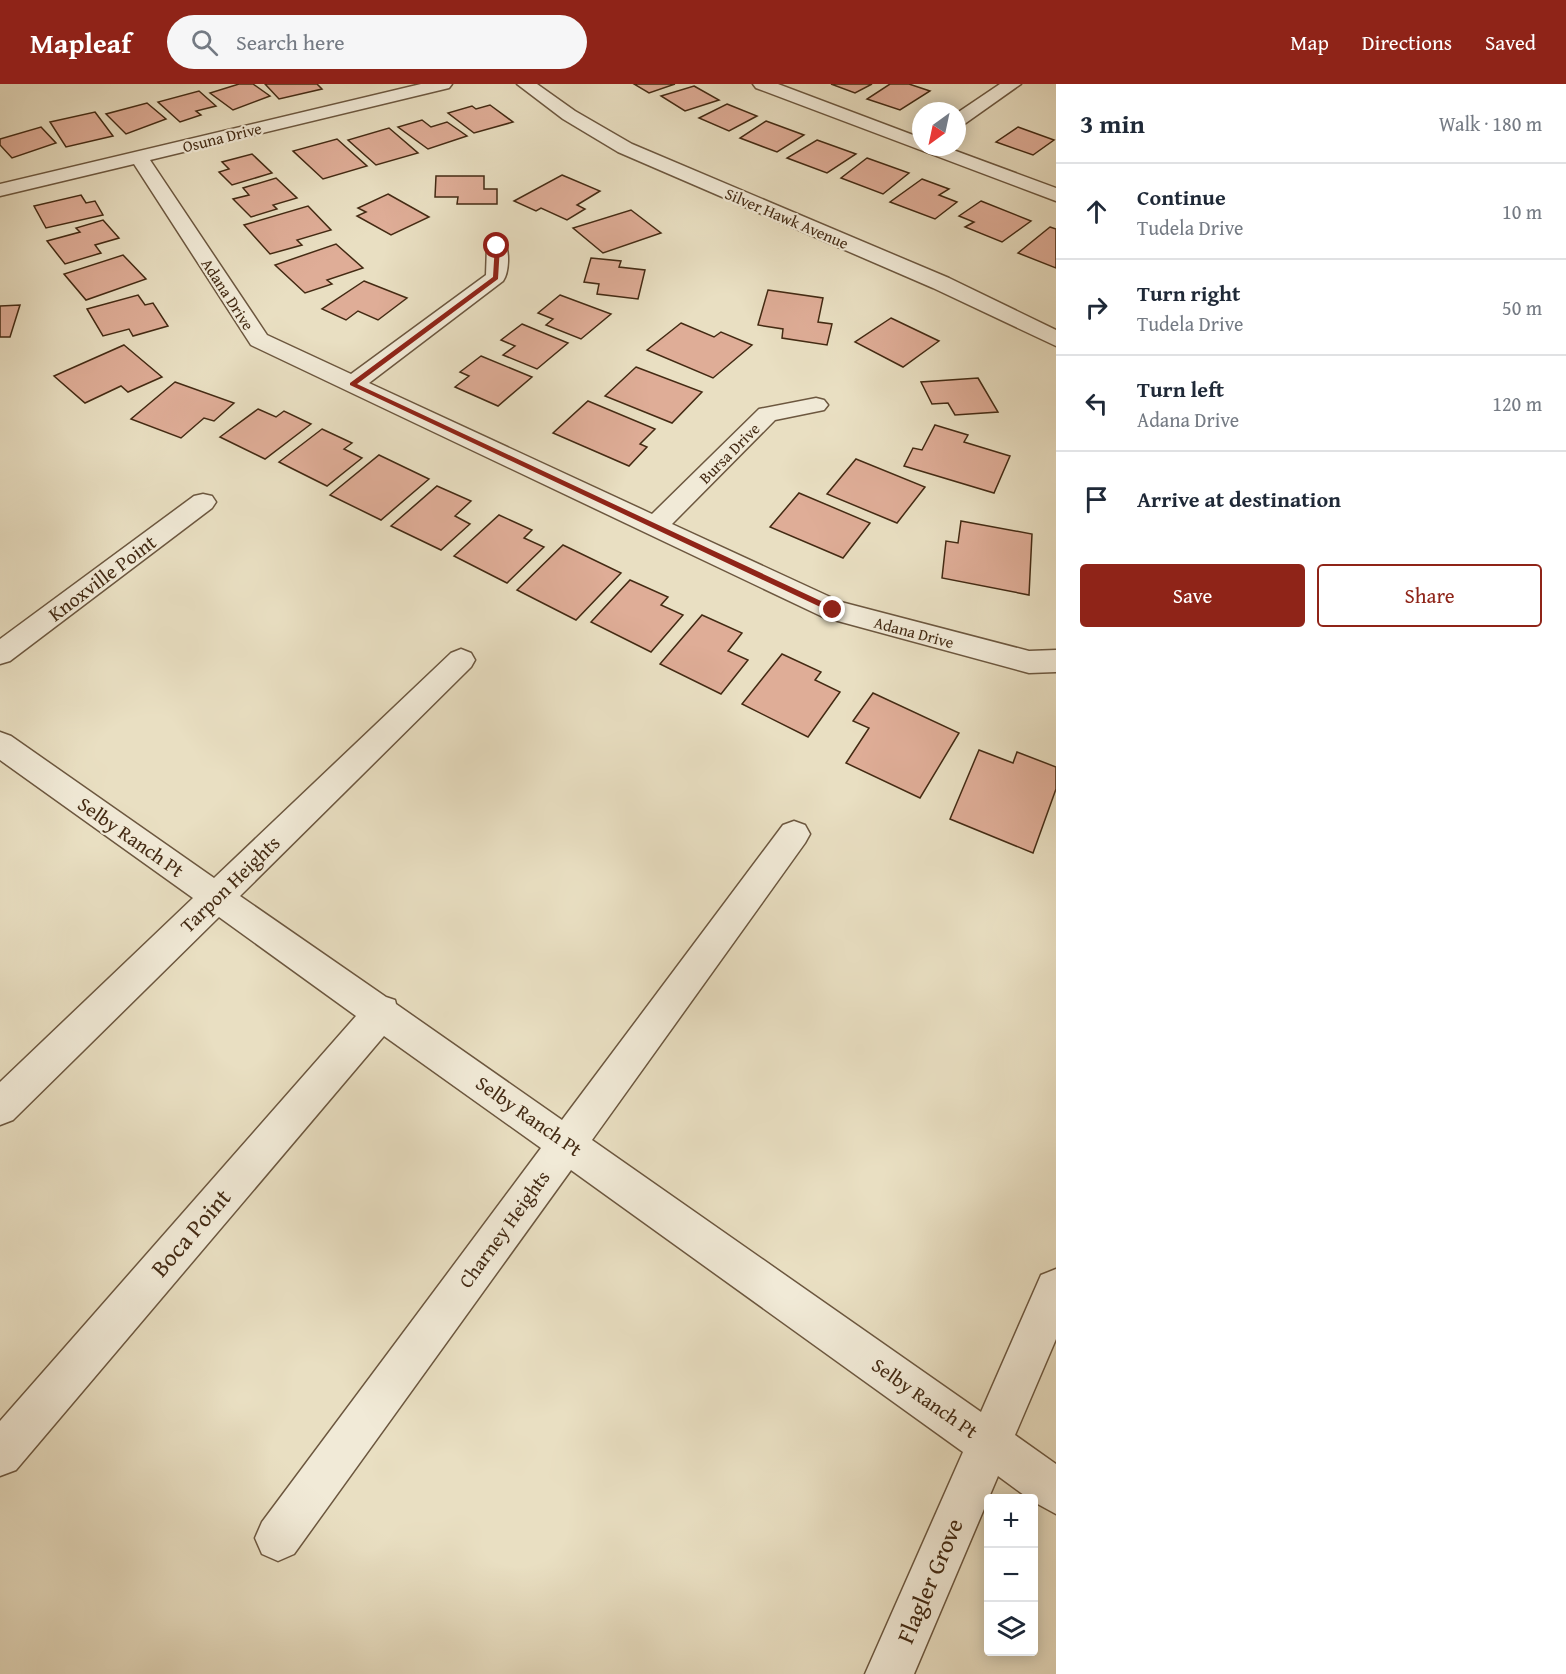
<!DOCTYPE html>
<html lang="en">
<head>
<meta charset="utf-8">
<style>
	body { margin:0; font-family:"Gentium Book Plus",serif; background:#f6f6f7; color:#1f2937 }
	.controls { position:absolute; right:18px; bottom:18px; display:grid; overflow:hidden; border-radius:6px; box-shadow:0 3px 15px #0003 }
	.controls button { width:54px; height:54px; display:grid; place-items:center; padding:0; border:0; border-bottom:2px solid #e0e1e3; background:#fff; color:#1f2937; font:30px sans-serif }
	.compass { position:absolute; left:912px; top:18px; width:54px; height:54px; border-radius:50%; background:#fff; box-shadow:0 3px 15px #0003; rotate:213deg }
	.stop { position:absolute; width:18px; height:18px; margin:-14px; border:4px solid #8f2418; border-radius:50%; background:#fff }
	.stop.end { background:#8f2418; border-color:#fff; box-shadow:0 2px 6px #0008 }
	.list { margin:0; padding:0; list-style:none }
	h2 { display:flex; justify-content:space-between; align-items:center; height:78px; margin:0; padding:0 24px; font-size:26px }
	h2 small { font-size:20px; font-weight:400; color:#747a83 }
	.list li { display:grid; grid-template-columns:39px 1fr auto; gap:18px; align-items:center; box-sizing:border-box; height:96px; padding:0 24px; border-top:2px solid #e0e1e3 }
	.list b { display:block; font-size:22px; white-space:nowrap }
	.list p { margin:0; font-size:20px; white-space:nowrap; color:#747a83 }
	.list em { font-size:20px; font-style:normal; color:#747a83 }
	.actions { display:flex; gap:12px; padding:18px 24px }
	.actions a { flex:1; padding:14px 0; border:2px solid #8f2418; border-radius:6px; text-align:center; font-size:21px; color:#8f2418 }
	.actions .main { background:#8f2418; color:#fff }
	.icon { flex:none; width:33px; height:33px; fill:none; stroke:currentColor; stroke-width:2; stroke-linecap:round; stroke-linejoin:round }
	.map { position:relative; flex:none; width:1056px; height:1590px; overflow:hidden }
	header { display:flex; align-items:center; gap:36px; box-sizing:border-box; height:84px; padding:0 30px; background:#8f2418; color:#fff }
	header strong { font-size:28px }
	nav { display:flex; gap:33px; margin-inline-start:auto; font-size:21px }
	.search { width:420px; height:54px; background:#f6f6f7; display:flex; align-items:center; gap:15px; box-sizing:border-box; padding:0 21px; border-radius:33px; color:#747a83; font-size:22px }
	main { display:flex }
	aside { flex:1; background:#fff }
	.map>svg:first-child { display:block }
</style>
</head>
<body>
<header>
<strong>Mapleaf</strong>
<div class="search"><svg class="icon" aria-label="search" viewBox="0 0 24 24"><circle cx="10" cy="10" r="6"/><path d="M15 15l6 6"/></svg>Search here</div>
<nav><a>Map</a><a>Directions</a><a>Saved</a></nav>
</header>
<main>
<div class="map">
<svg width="1056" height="1590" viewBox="0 0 1056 1590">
	<rect width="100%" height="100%" fill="#e9dfc2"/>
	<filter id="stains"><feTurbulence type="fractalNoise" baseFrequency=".00333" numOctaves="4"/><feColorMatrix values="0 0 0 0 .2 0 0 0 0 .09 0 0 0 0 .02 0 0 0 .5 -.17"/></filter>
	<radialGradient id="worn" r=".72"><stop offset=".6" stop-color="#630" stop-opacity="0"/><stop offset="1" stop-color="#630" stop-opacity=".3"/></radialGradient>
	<g fill="#dfad97" stroke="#432a13" stroke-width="1.5">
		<path d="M 239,0 L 253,0 L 270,12 L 233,26 L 210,9 Z"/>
		<path d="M 265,0 L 317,0 L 322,5 L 279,15 Z"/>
		<path d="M 634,0 L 675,0 L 649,9 Z"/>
		<path d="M 831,0 L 872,0 L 855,9 Z"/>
		<path d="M 890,0 L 909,0 L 930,7 L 900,26 L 867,15 Z"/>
		<path d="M 694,2 L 719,16 L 685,27 L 661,12 Z"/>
		<path d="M 199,7 L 216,22 L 196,27 L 201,31 L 180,38 L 158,18 Z"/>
		<path d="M 147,19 L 166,35 L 126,50 L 106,30 Z"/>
		<path d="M 727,20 L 757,32 L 729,47 L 699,34 Z"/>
		<path d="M 490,21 L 513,38 L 474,49 L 448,29 L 472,22 L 476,25 Z"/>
		<path d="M 95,28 L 113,52 L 66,63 L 50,38 Z"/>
		<path d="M 422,36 L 431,43 L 447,38 L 467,52 L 428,65 L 398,43 Z"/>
		<path d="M 766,37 L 804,51 L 777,68 L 740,54 Z"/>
		<path d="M 41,43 L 56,59 L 12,74 L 0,61 L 0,55 Z"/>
		<path d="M 1018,43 L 1054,56 L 1033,71 L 996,58 Z"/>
		<path d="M 389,44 L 418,69 L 376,81 L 348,56 Z"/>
		<path d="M 337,55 L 367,82 L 323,95 L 293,67 Z"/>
		<path d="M 817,56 L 856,70 L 827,89 L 787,74 Z"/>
		<path d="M 252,70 L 272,89 L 232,101 L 219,88 L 229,85 L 222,78 Z"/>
		<path d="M 867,74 L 909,89 L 883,110 L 841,94 Z"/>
		<path d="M 562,91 L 600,107 L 577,121 L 585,125 L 567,136 L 541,124 L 536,127 L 514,117 Z"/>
		<path d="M 436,92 L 484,92 L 484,105 L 497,105 L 497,120 L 457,120 L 458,113 L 435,113 Z"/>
		<path d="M 276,94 L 297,114 L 273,121 L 277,125 L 251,133 L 233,115 L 249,111 L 243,104 Z"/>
		<path d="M 922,95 L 949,105 L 939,111 L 957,118 L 935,135 L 890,118 Z"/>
		<path d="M 388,110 L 429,133 L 391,151 L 357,132 L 366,128 L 358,124 Z"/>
		<path d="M 81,111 L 86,119 L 95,117 L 103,131 L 46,144 L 34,122 Z"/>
		<path d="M 981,117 L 1031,137 L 1002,158 L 965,143 L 974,138 L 959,132 Z"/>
		<path d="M 308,122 L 331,146 L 297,156 L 302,161 L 270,170 L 244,141 Z"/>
		<path d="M 631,126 L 661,149 L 603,169 L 573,144 Z"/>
		<path d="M 103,136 L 119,154 L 95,161 L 101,169 L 65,180 L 47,157 L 80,148 L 76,144 Z"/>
		<path d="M 1050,143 L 1056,145 L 1056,184 L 1018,169 Z"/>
		<path d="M 336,160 L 363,184 L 327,196 L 332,200 L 305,209 L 275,181 Z"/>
		<path d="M 123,171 L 146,195 L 86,216 L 64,190 Z"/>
		<path d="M 591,174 L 621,177 L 619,183 L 645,186 L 638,215 L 597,210 L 599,200 L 584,198 Z"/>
		<path d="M 364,197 L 407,214 L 378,236 L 358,227 L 346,236 L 322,225 Z"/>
		<path d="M 768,206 L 823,214 L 818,238 L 832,240 L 827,261 L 782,254 L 783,245 L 758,241 Z"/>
		<path d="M 138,211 L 145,221 L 153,219 L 168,242 L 133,252 L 129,245 L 103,252 L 87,225 Z"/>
		<path d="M 560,211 L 611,230 L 581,255 L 546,241 L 553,235 L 538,229 Z"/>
		<path d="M 20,221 L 10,253 L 0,253 L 0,222 Z"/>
		<path d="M 891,234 L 939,257 L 903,283 L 855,258 Z"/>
		<path d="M 681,239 L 714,253 L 721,248 L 752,261 L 713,294 L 647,266 Z"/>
		<path d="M 522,240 L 568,259 L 537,285 L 503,271 L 515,262 L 501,256 Z"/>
		<path d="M 124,261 L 162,293 L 128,308 L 121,302 L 85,319 L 54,292 Z"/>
		<path d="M 481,272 L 532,293 L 498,322 L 455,303 L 469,292 L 460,288 Z"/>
		<path d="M 636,283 L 702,308 L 672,339 L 605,312 Z"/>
		<path d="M 978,294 L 998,328 L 955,331 L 948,319 L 932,320 L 921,298 Z"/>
		<path d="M 175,298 L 234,319 L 214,337 L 204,334 L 181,354 L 131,335 Z"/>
		<path d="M 588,317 L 655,345 L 640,360 L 647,363 L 629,382 L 553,349 Z"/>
		<path d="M 258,325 L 276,333 L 284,327 L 311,340 L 265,375 L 220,353 Z"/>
		<path d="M 935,341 L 968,351 L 964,358 L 1010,372 L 994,409 L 904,382 L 913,364 L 922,366 Z"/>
		<path d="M 322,345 L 352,359 L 344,365 L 362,374 L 327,402 L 279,378 Z"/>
		<path d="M 379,371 L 429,395 L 381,436 L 330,411 Z"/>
		<path d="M 856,375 L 925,403 L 897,439 L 827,410 Z"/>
		<path d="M 437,402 L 471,417 L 455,432 L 470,440 L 441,466 L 391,442 Z"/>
		<path d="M 799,409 L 870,439 L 843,474 L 770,443 Z"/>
		<path d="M 499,431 L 532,446 L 524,454 L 544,463 L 507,499 L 454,472 Z"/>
		<path d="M 961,437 L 1032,450 L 1029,511 L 942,494 L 946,457 L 958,459 Z"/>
		<path d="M 563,461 L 621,489 L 576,536 L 517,506 Z"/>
		<path d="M 630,496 L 668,513 L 661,521 L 683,531 L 651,568 L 591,538 Z"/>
		<path d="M 702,531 L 742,549 L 728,567 L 748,576 L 721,610 L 660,580 Z"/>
		<path d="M 782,570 L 821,588 L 815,596 L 840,608 L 808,653 L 742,620 Z"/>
		<path d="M 873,609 L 959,649 L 920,714 L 846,679 L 869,644 L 853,637 Z"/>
		<path d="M 979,666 L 1013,679 L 1017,668 L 1056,683 L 1056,705 L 1033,769 L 950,735 Z"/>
	</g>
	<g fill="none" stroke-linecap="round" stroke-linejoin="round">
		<defs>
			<g id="minor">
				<path d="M 421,0 L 452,0 L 449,4 L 150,76 L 267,251 L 351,290 L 486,191 L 487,162 L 490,158 L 497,156 L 504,158 C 510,166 509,189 503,197 L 369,299 L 652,430 L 759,325 L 816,314 L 824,316 L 828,321 L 824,326 L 775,336 L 672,440 L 841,518 L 1029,567 L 1056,566 L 1056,588 L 1029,589 L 823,533 L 251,261 L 134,80 L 0,112 L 0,100 Z"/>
				<path d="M 517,0 L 537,0 L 575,27 L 632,60 L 949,194 L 1056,246 L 1056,262 L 933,204 L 618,68 L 563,35 Z"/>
				<path d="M 753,0 L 778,0 L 921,54 L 921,63 L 945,63 L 1056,104 L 1056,117 L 756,4 Z"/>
				<path d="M 1000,0 L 1021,0 L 963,41 L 957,42 L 957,29 Z"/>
				<path d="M 203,410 L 212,412 L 216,418 L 212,424 L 10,577 L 0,580 L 0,555 L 194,412 Z"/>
				<path d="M 461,565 L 471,569 L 475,576 L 471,583 L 240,812 L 386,913 L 395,916 L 396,920 L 562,1036 L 783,741 L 794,737 L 805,741 L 810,750 L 805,759 L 592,1056 L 981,1328 L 1041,1191 L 1056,1185 L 1056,1255 L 1015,1351 L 1056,1380 L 1056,1430 L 1034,1418 L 1034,1414 L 1028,1414 L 998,1392 L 914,1590 L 865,1590 L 963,1368 L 571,1086 L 294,1470 L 278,1477 L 262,1470 L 255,1454 L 262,1438 L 541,1064 L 384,952 L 16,1386 L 0,1392 L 0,1337 L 356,932 L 219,833 L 13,1036 L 0,1041 L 0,998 L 193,814 L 0,676 L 0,648 L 11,652 L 214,794 L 451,569 Z"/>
			</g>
		</defs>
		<use href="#minor" stroke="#6c573f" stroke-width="3"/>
		<use href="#minor" fill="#f1ead7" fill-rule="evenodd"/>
	</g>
	<path fill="#8f2418" d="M 495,160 L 500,162 L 498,195 L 357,300 L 836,524 L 836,528 L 831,528 L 350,301 L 350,299 L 493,193 Z"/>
	<g text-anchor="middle" stroke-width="4.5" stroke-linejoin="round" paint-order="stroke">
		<g font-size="16" fill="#432a13" stroke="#f1ead7">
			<text transform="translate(222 53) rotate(-14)" y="6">Osuna Drive</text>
			<text transform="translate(787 134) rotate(23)" y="6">Silver Hawk Avenue</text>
			<text transform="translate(228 210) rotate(57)" y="6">Adana Drive</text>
			<text transform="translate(729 369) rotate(-45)" y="6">Bursa Drive</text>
			<text transform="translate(914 548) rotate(15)" y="6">Adana Drive</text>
		</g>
		<g font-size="20" fill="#432a13" stroke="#f1ead7">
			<text transform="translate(102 494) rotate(-37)" y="7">Knoxville Point</text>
			<text transform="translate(131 753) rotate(35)" y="7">Selby Ranch Pt</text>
			<text transform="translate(230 800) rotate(-44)" y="7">Tarpon Heights</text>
			<text transform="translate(529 1032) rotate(35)" y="7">Selby Ranch Pt</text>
			<text transform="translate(504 1145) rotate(-54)" y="7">Charney Heights</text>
			<text transform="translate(925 1314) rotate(35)" y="7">Selby Ranch Pt</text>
		</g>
		<g font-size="24" fill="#432a13" stroke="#f1ead7">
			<text transform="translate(191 1149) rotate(-49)" y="8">Boca Point</text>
			<text transform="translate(930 1497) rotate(-67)" y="8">Flagler Grove</text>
		</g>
	</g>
	<rect width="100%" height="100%" filter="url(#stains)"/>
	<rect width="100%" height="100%" fill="url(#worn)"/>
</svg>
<div class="controls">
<button>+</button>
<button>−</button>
<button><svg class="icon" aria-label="layers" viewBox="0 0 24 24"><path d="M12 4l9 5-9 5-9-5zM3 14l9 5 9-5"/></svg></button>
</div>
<svg class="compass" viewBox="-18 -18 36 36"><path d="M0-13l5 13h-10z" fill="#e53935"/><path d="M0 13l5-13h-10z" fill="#747a83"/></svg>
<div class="stop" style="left:497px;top:162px"></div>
<div class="stop end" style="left:833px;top:526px"></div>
</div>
<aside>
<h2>3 min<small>Walk · 180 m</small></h2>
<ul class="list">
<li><svg class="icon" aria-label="ahead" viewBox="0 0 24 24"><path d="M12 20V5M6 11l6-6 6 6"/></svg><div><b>Continue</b><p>Tudela Drive</p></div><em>10 m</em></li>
<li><svg class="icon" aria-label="right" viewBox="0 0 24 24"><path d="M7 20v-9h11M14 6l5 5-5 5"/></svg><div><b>Turn right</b><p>Tudela Drive</p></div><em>50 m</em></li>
<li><svg class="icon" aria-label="left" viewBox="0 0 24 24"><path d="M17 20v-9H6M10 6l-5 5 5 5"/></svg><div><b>Turn left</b><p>Adana Drive</p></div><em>120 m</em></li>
<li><svg class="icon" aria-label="arrive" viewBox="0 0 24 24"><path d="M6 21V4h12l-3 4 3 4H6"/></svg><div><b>Arrive at destination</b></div></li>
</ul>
<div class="actions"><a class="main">Save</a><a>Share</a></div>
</aside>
</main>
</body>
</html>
